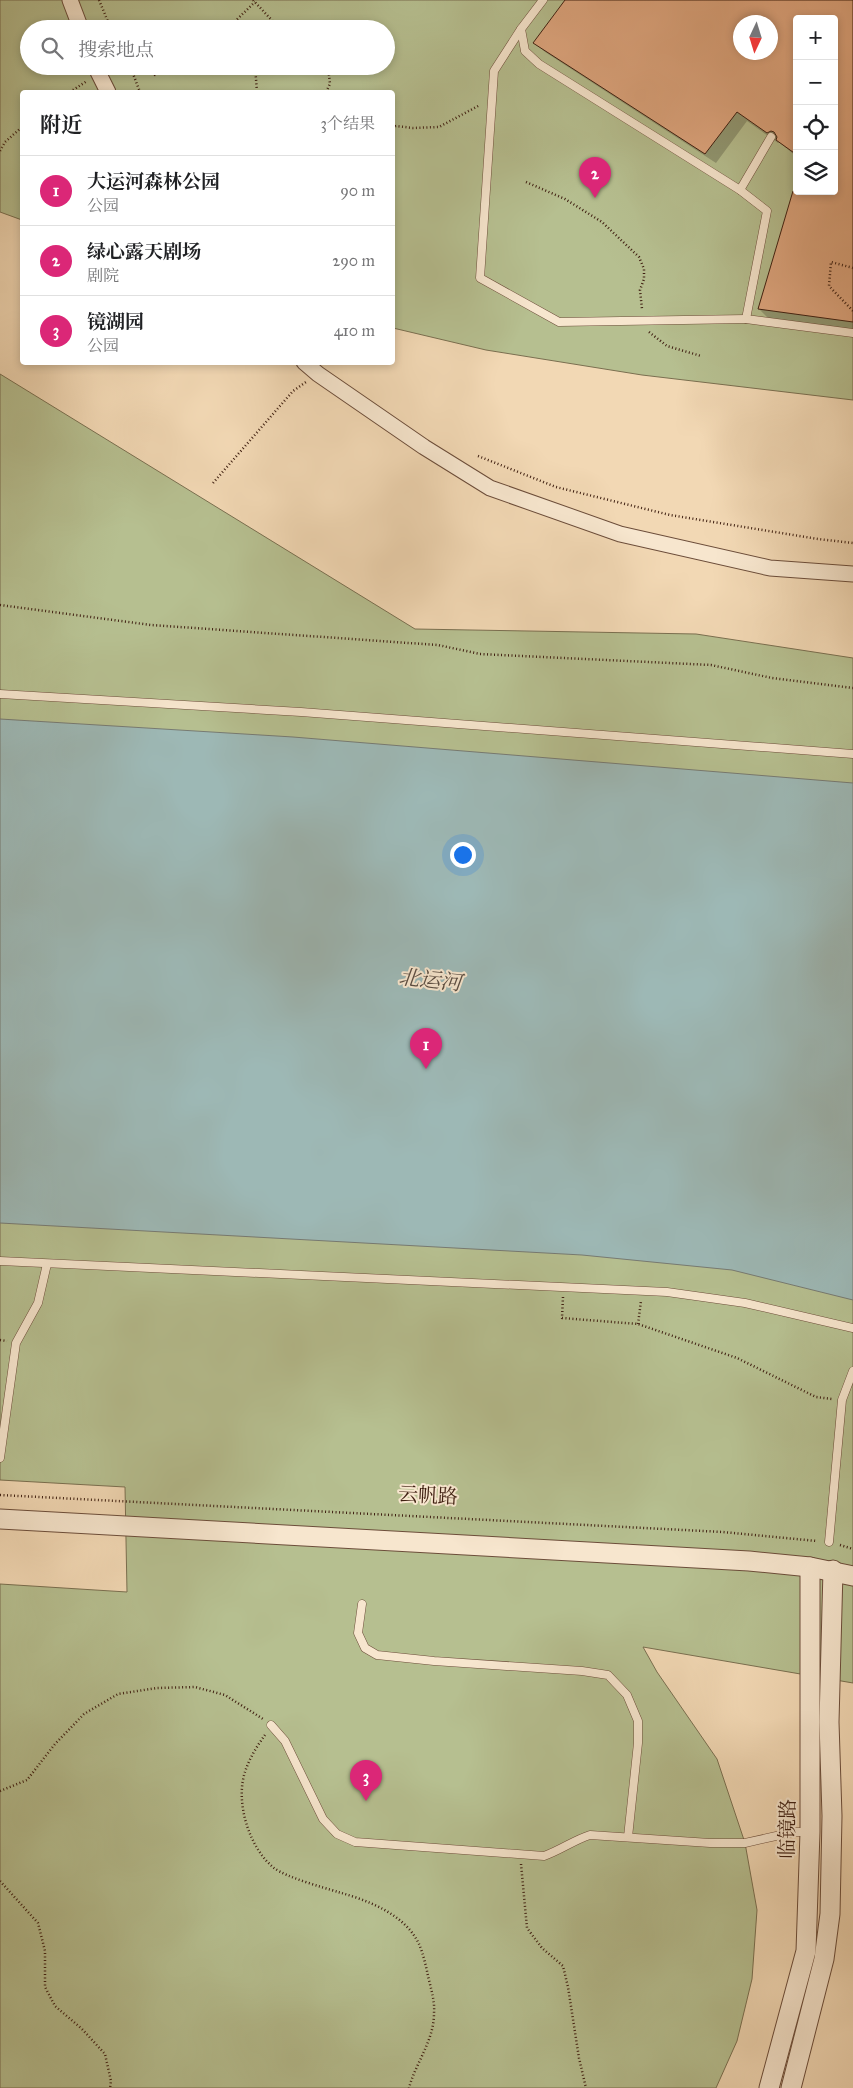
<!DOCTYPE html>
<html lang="zh">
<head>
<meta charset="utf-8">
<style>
	body { margin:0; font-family:"IM FELL Great Primer","Noto Serif SC",serif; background:#f2f2f2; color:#202124 }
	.controls { position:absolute; right:15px; top:15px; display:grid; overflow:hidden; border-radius:5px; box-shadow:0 2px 8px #0003 }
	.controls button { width:45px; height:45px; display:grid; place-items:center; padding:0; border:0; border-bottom:1px solid #e0e0e0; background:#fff; color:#202124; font:25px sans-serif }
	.compass { position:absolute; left:733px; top:15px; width:45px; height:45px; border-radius:50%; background:#fff; box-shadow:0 2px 8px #0003; rotate:184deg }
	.you { position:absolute; left:462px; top:854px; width:18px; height:18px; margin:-12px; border:4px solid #fff; border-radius:50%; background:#1a73e8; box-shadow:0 0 0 8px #1a73e833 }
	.badge { display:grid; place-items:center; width:32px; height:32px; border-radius:50%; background:#db2777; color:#fff; font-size:16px; font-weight:700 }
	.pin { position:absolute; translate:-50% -41px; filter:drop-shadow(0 1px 2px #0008) }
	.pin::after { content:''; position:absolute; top:26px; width:18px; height:15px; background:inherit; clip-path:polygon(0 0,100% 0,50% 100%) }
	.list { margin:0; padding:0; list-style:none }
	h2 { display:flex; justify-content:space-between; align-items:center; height:65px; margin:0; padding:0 20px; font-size:21px }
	h2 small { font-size:16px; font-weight:400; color:#757577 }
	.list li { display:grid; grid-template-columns:32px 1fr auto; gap:15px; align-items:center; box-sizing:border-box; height:70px; padding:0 20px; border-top:1px solid #e0e0e0 }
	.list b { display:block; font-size:19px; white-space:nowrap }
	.list p { margin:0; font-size:16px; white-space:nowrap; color:#757577 }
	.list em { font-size:16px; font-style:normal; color:#757577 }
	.icon { flex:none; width:28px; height:28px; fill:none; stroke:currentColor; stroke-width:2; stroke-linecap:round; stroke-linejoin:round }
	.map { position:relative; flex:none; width:853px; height:2088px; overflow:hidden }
	.search { position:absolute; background:#fff; box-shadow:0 2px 8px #0003; left:20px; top:20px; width:375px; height:55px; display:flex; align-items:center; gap:12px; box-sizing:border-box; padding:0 18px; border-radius:28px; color:#757577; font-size:19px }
	.panel { position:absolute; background:#fff; box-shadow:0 2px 8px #0003; left:20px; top:90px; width:375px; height:275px; border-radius:5px }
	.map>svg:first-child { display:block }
</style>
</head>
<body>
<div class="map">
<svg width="853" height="2088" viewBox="0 0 853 2088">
	<rect width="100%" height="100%" fill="#f2d8b4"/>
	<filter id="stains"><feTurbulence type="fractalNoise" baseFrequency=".004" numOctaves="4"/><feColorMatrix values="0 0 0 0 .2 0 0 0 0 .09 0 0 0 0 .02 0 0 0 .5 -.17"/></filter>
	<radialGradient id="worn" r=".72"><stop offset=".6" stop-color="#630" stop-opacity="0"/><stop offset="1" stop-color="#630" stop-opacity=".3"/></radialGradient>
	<g fill="#b6bf90" stroke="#7a6f50" fill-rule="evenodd">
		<path d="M 0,0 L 853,0 L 853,400 L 642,375 L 486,350 L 393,328 L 392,92 L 22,92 L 22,220 L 0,212 ZM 797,19 L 834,19 L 834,191 L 797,191 ZM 740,22 L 770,22 L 770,52 L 740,52 ZM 29,29 L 386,29 L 386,66 L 29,66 Z"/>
		<path d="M 0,374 L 415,629 L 696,634 L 853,658 L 853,1683 L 643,1647 L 657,1672 L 717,1759 L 745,1843 L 757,1910 L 752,1979 L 737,2041 L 716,2088 L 0,2088 L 0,1584 L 127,1592 L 125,1487 L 0,1480 Z"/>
	</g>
	<path fill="#9db8b5" stroke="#777b73" d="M 0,719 L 293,737 L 853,783 L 853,1300 L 732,1270 L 582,1255 L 0,1223 Z"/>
	<path fill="#0003" fill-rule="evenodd" d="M 567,0 L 853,0 L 853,330 L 769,319 L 759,309 L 797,183 L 797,191 L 834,191 L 834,19 L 797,19 L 797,157 L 779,142 L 778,143 L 747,121 L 716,163 L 545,52 L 535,43 ZM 740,22 L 770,22 L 770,52 L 740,52 Z"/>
	<path fill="#dfa67f" stroke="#3f1f11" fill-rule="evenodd" d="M 565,0 L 853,0 L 853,322 L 758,309 L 793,191 L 834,191 L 834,19 L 797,19 L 797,155 L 776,140 L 777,137 L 774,132 L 771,131 L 767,133 L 737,112 L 705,154 L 533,43 ZM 740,22 L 770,22 L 770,52 L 740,52 Z"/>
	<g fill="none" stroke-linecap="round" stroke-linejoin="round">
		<defs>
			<g id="service">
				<path d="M 543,0 L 521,29 L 525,51 L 539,64 L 740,190 L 767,211 L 746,319 L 853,333"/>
				<path d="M 521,29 L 494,71 L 480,278 L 559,322 L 746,319"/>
				<path d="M 740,190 L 771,137"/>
				<path d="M 0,694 L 301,712 L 853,754"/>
				<path d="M 0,1261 L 667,1292 L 745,1303 L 853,1328"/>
				<path d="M 0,1458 L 16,1343 L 38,1303 L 47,1264"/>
				<path d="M 829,1542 L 842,1400 L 853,1371"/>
				<path d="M 362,1604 L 358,1633 L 365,1648 L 377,1655 L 434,1661 L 582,1671 L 608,1675 L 627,1695 L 638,1721 L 638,1743 L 628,1837"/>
				<path d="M 271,1725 L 285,1741 L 323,1819 L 337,1834 L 355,1842 L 544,1856 C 561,1850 574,1840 590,1835 L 710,1843 L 745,1843 L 794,1832 L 810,1832"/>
			</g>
			<g id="minor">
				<path d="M 70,0 L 81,29"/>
				<path d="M 95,66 L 108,92"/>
				<path d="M 304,362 L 318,374 L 424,447 L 490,488 L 620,534 L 770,568 L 853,574"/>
			</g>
			<g id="tertiary">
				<path d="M 0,1519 L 749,1561 L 810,1567 L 853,1576"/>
				<path d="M 769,2088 L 806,1951 L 810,1832 L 810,1567"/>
				<path d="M 791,2088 L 824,1959 L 830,1914 L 832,1816 L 829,1722 L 833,1570"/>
			</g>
		</defs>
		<use href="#service" stroke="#6c4d3a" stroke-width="9"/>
		<use href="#minor" stroke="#6c4d3a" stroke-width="17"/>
		<use href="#tertiary" stroke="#6c4d3a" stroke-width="21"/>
		<g stroke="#3f1f11" stroke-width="2.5" stroke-dasharray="1 2.5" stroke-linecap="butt">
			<path d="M 99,0 L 111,29"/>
			<path d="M 253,0 L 280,29"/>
			<path d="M 227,29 L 255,2"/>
			<path d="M 130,66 L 140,92"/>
			<path d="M 139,66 L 155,75 L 172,66"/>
			<path d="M 255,66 L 257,92"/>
			<path d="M 112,70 L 126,66"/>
			<path d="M 70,92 L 87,81"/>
			<path d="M 326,92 L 330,84 L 328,66"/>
			<path d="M 392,128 L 396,126 L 413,128 L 439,127 L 480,105"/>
			<path d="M 0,151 L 5,142 L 22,127"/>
			<path d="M 526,182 L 565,199 L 602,222 L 639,257 L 644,269 L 644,279 L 640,290 L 642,309"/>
			<path d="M 853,268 L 831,262 L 829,286 L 853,311"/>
			<path d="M 649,332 L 667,346 L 701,356"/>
			<path d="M 478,456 L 556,487 L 670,515 L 818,539 L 853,543"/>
			<path d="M 213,483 L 293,391 L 306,382"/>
			<path d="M 0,605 L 151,625 L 438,645 L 480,654 L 711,665 L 772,678 L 853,688"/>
			<path d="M 563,1297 L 562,1318 L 638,1324 L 737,1358 L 816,1397 L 832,1399"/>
			<path d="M 638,1324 L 641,1301"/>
			<path d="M 0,1340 L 7,1341"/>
			<path d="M 0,1495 L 723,1532 L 817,1541"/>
			<path d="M 840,1545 L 853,1549"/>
			<path d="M 265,1735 C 257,1746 249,1759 245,1772 C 235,1802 249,1848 274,1868 C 288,1878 322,1887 338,1892 C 367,1900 405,1914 419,1944 C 423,1953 426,1966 428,1976 C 431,1989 435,2001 434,2013 C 434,2041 416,2062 409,2088"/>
			<path d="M 0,1791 L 27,1780 L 55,1744 L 84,1714 L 118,1694 L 157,1688 L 195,1687 L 225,1695 L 263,1719"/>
			<path d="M 521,1864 L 527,1928 L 542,1948 L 563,1966 L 568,1987 L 579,2058 L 586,2088"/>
			<path d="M 0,1881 L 38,1923 L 45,1951 L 45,1987 L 55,2006 L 82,2029 L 105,2054 L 111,2081 L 110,2088"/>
		</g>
		<use href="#service" stroke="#f7e6ce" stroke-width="8"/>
		<use href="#minor" stroke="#f7e6ce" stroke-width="15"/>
		<use href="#tertiary" stroke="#f7e6ce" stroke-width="19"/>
	</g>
	<g text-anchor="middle" stroke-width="4" stroke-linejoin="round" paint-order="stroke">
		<g font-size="20" fill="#3f1f11" stroke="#f7e6ce">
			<text transform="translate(428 1495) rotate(3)" y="7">云帆路</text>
			<text transform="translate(787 1829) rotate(-89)" y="7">临镜路</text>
		</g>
		<g font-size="21" font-style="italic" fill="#5b4d42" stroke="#f7e6ce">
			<text transform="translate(430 980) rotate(6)" y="7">北运河</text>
		</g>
	</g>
	<rect width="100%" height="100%" filter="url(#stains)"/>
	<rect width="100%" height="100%" fill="url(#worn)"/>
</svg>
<div class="controls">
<button>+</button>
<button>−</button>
<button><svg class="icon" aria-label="locate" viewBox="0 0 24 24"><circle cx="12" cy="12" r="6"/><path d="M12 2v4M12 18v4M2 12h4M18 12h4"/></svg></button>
<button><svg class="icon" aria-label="layers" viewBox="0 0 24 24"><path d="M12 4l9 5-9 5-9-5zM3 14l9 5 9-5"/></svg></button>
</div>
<svg class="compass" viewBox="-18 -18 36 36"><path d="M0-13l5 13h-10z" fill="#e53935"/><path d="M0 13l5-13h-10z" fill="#757577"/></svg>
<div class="you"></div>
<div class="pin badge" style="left:426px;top:1069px">1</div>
<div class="pin badge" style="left:595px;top:198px">2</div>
<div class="pin badge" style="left:366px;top:1801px">3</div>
<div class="search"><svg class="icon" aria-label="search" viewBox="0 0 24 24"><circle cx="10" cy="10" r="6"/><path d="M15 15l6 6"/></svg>搜索地点</div>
<section class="panel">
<h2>附近<small>3个结果</small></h2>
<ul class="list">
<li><span class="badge">1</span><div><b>大运河森林公园</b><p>公园</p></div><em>90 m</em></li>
<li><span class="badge">2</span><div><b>绿心露天剧场</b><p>剧院</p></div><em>290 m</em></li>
<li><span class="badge">3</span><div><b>镜湖园</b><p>公园</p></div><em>410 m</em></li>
</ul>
</section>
</div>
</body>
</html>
